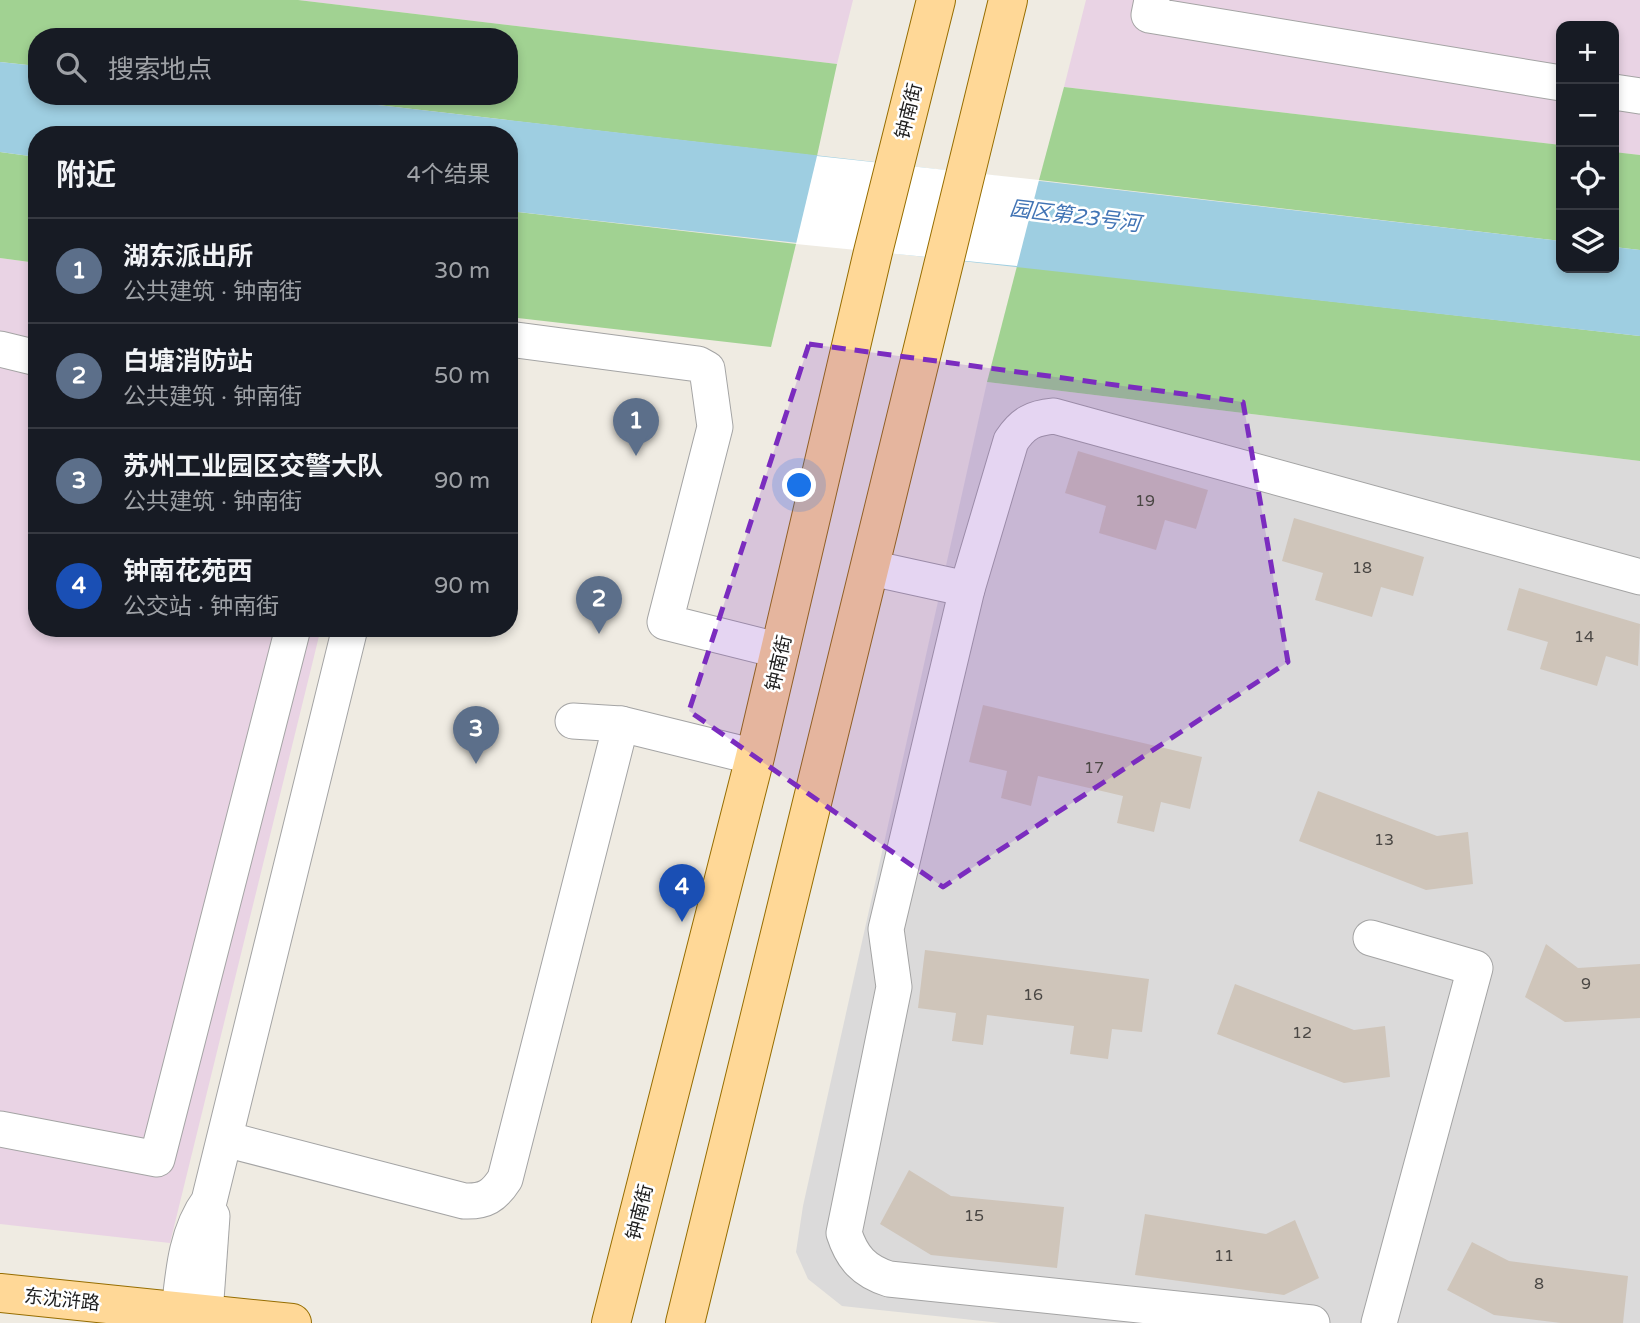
<!DOCTYPE html>
<html lang="zh">
<head>
<meta charset="utf-8">
<style>
	body { margin:0; font-family:"Varela Round","Noto Sans SC",sans-serif; background:#242831; color:#f1f3f6 }
	.controls { position:absolute; right:21px; top:21px; display:grid; overflow:hidden; border-radius:14px; box-shadow:0 4px 10px #0003 }
	.controls button { width:63px; height:63px; display:grid; place-items:center; padding:0; border:0; border-bottom:2px solid #363941; background:#171b24; color:#f1f3f6; font:35px sans-serif }
	.you { position:absolute; left:800px; top:486px; width:24px; height:24px; margin:-18px; border:5px solid #fff; border-radius:50%; background:#1a73e8; box-shadow:0 0 0 10px #1a73e833 }
	.badge { display:grid; place-items:center; width:46px; height:46px; border-radius:50%; background:#df8b87; color:#fff; font-size:23px; font-weight:700 }
	.pin { position:absolute; translate:-50% -58px; filter:drop-shadow(0 2px 4px #0008) }
	.pin::after { content:''; position:absolute; top:37px; width:24px; height:21px; background:inherit; clip-path:polygon(0 0,100% 0,50% 100%) }
	.list { margin:0; padding:0; list-style:none }
	h2 { display:flex; justify-content:space-between; align-items:center; height:91px; margin:0; padding:0 28px; font-size:30px }
	h2 small { font-size:23px; font-weight:400; color:#9ea1a6 }
	.list li { display:grid; grid-template-columns:46px 1fr auto; gap:21px; align-items:center; box-sizing:border-box; height:105px; padding:0 28px; border-top:2px solid #363941 }
	.list b { display:block; font-size:26px; white-space:nowrap }
	.list p { margin:0; font-size:23px; white-space:nowrap; color:#9ea1a6 }
	.list em { font-size:23px; font-style:normal; color:#9ea1a6 }
	.icon { flex:none; width:38px; height:38px; fill:none; stroke:currentColor; stroke-width:2; stroke-linecap:round; stroke-linejoin:round }
	.map { position:relative; flex:none; width:1640px; height:1323px; overflow:hidden }
	.search { position:absolute; background:#171b24; box-shadow:0 4px 10px #0003; left:28px; top:28px; width:490px; height:77px; display:flex; align-items:center; gap:18px; box-sizing:border-box; padding:0 24px; border-radius:28px; color:#9ea1a6; font-size:26px }
	.panel { position:absolute; background:#171b24; box-shadow:0 4px 10px #0003; left:28px; top:126px; width:490px; height:511px; border-radius:28px }
	.map>svg:first-child { display:block }
</style>
</head>
<body>
<div class="map">
<svg width="1640" height="1323" viewBox="0 0 1640 1323">
	<rect width="100%" height="100%" fill="#efebe2"/>
	<path fill="#dbdada" d="M 987,382 L 1640,461 L 1640,1323 L 1001,1323 L 842,1306 L 808,1279 L 796,1252 L 803,1206 Z"/>
	<g fill="#e9d3e4">
		<path d="M 298,0 L 853,0 L 837,64 Z"/>
		<path d="M 1086,0 L 1640,0 L 1640,155 L 1614,152 L 1614,26 L 1561,26 L 1561,145 L 1064,87 Z"/>
		<path d="M 0,258 L 37,263 L 37,628 L 321,628 L 170,1243 L 0,1224 Z"/>
	</g>
	<g fill="#a1d292">
		<path d="M 0,0 L 298,0 L 837,64 L 817,156 L 300,96 L 509,96 L 509,37 L 37,37 L 37,66 L 0,62 Z"/>
		<path d="M 1064,87 L 1561,145 L 1561,241 L 1039,180 Z"/>
		<path d="M 0,152 L 37,157 L 37,263 L 0,258 Z"/>
		<path d="M 1614,152 L 1640,155 L 1640,250 L 1614,247 Z"/>
		<path d="M 509,211 L 796,244 L 771,347 L 509,317 Z"/>
		<path d="M 1017,266 L 1640,336 L 1640,461 L 987,382 Z"/>
	</g>
	<path fill="#9ecee1" d="M 0,62 L 37,66 L 37,96 L 300,96 L 1561,241 L 1561,268 L 1614,268 L 1614,247 L 1640,250 L 1640,336 L 509,211 L 509,135 L 37,135 L 37,157 L 0,152 Z"/>
	<path fill="#fff" d="M 817,156 L 1039,180 L 1017,266 L 796,244 Z"/>
	<g fill="#cfc5ba">
		<path d="M 1078,451 L 1208,490 L 1196,529 L 1165,520 L 1156,550 L 1099,533 L 1106,506 L 1065,493 Z"/>
		<path d="M 1294,518 L 1424,557 L 1413,596 L 1381,587 L 1372,617 L 1315,600 L 1323,573 L 1282,561 Z"/>
		<path d="M 1519,588 L 1640,624 L 1638,666 L 1606,656 L 1597,686 L 1540,669 L 1548,642 L 1507,630 Z"/>
		<path d="M 983,705 L 1202,757 L 1190,809 L 1161,802 L 1154,832 L 1117,823 L 1123,796 L 1038,776 L 1031,806 L 1001,798 L 1007,771 L 969,762 Z"/>
		<path d="M 1318,791 L 1437,836 L 1468,832 L 1473,884 L 1426,890 L 1299,841 Z"/>
		<path d="M 1546,944 L 1578,968 L 1640,964 L 1640,1018 L 1565,1022 L 1525,997 Z"/>
		<path d="M 925,950 L 1149,979 L 1142,1032 L 1112,1029 L 1108,1059 L 1070,1054 L 1074,1026 L 987,1015 L 983,1045 L 952,1041 L 956,1013 L 918,1008 Z"/>
		<path d="M 1235,984 L 1354,1030 L 1385,1026 L 1390,1077 L 1344,1083 L 1217,1034 Z"/>
		<path d="M 909,1170 L 951,1196 L 1064,1207 L 1057,1268 L 931,1255 L 880,1224 Z"/>
		<path d="M 1145,1214 L 1266,1234 L 1295,1220 L 1319,1278 L 1284,1295 L 1135,1275 Z"/>
		<path d="M 1472,1242 L 1509,1261 L 1628,1276 L 1623,1323 L 1561,1323 L 1494,1315 L 1447,1290 Z"/>
	</g>
	<g fill="none" stroke-linecap="round" stroke-linejoin="round">
		<defs>
			<g id="minor">
				<path d="M 1152,0 L 1149,15 L 1561,83"/>
				<path d="M 1614,92 L 1640,96"/>
				<path d="M 509,339 L 698,364 L 707,369 L 715,427 L 665,622 L 781,651"/>
				<path d="M 0,349 L 37,358"/>
				<path d="M 871,568 L 967,589"/>
				<path d="M 573,721 L 621,724 L 755,757"/>
				<path d="M 1371,938 L 1475,968 L 1379,1323"/>
				<path d="M 0,1129 L 157,1159 L 293,628"/>
				<path d="M 225,1139 L 464,1201 C 485,1202 494,1196 505,1179 L 621,724"/>
				<path d="M 179,1312 C 183,1274 186,1232 209,1201 L 350,628"/>
				<path d="M 205,1314 L 212,1216"/>
				<path d="M 1312,1323 L 889,1279 C 864,1271 852,1258 844,1233 L 894,987 L 886,929 L 967,589 L 1011,441 C 1023,423 1033,418 1054,416 L 1640,577"/>
			</g>
			<g id="major">
				<path d="M 0,1293 L 292,1323"/>
				<path d="M 611,1323 L 755,757 L 873,252 L 936,0"/>
				<path d="M 685,1323 L 1008,0"/>
			</g>
		</defs>
		<use href="#minor" stroke="#a4a4a4" stroke-width="37"/>
		<use href="#major" stroke="#966d00" stroke-width="40"/>
		<use href="#minor" stroke="#fff" stroke-width="35"/>
		<use href="#major" stroke="#ffd897" stroke-width="38"/>
	</g>
	<path fill="#7b2cbf" fill-opacity="0.2" stroke="#7b2cbf" stroke-width="5" stroke-dasharray="14 9" stroke-linejoin="round" d="M 809,344 L 1243,402 L 1288,662 L 943,887 L 689,711 Z"/>
	<g text-anchor="middle" stroke-width="5" stroke-linejoin="round" paint-order="stroke">
		<g font-size="16" fill="#4a4744">
			<text x="1145" y="506">19</text>
			<text x="1362" y="573">18</text>
			<text x="1584" y="642">14</text>
			<text x="1094" y="773">17</text>
			<text x="1384" y="845">13</text>
			<text x="1586" y="989">9</text>
			<text x="1033" y="1000">16</text>
			<text x="1302" y="1038">12</text>
			<text x="974" y="1221">15</text>
			<text x="1224" y="1261">11</text>
			<text x="1539" y="1289">8</text>
		</g>
		<g font-size="19" fill="#1d1d1d" stroke="#fff">
			<text transform="translate(908 111) rotate(-76)" y="7">钟南街</text>
			<text transform="translate(778 663) rotate(-77)" y="7">钟南街</text>
			<text transform="translate(639 1212) rotate(-76)" y="7">钟南街</text>
			<text transform="translate(62 1299) rotate(6)" y="7">东沈浒路</text>
		</g>
		<g font-size="21" font-style="italic" fill="#4174b5" stroke="#fff">
			<text transform="translate(1075 216) rotate(7)" y="7">园区第23号河</text>
		</g>
	</g>
</svg>
<div class="controls">
<button>+</button>
<button>−</button>
<button><svg class="icon" aria-label="locate" viewBox="0 0 24 24"><circle cx="12" cy="12" r="6"/><path d="M12 2v4M12 18v4M2 12h4M18 12h4"/></svg></button>
<button><svg class="icon" aria-label="layers" viewBox="0 0 24 24"><path d="M12 4l9 5-9 5-9-5zM3 14l9 5 9-5"/></svg></button>
</div>
<div class="you"></div>
<div class="pin badge" style="left:636px;top:456px;background:#5c6f8a">1</div>
<div class="pin badge" style="left:599px;top:634px;background:#5c6f8a">2</div>
<div class="pin badge" style="left:476px;top:764px;background:#5c6f8a">3</div>
<div class="pin badge" style="left:682px;top:922px;background:#1a4fb4">4</div>
<div class="search"><svg class="icon" aria-label="search" viewBox="0 0 24 24"><circle cx="10" cy="10" r="6"/><path d="M15 15l6 6"/></svg>搜索地点</div>
<section class="panel">
<h2>附近<small>4个结果</small></h2>
<ul class="list">
<li><span class="badge" style="background:#5c6f8a">1</span><div><b>湖东派出所</b><p>公共建筑 · 钟南街</p></div><em>30 m</em></li>
<li><span class="badge" style="background:#5c6f8a">2</span><div><b>白塘消防站</b><p>公共建筑 · 钟南街</p></div><em>50 m</em></li>
<li><span class="badge" style="background:#5c6f8a">3</span><div><b>苏州工业园区交警大队</b><p>公共建筑 · 钟南街</p></div><em>90 m</em></li>
<li><span class="badge" style="background:#1a4fb4">4</span><div><b>钟南花苑西</b><p>公交站 · 钟南街</p></div><em>90 m</em></li>
</ul>
</section>
</div>
</body>
</html>
